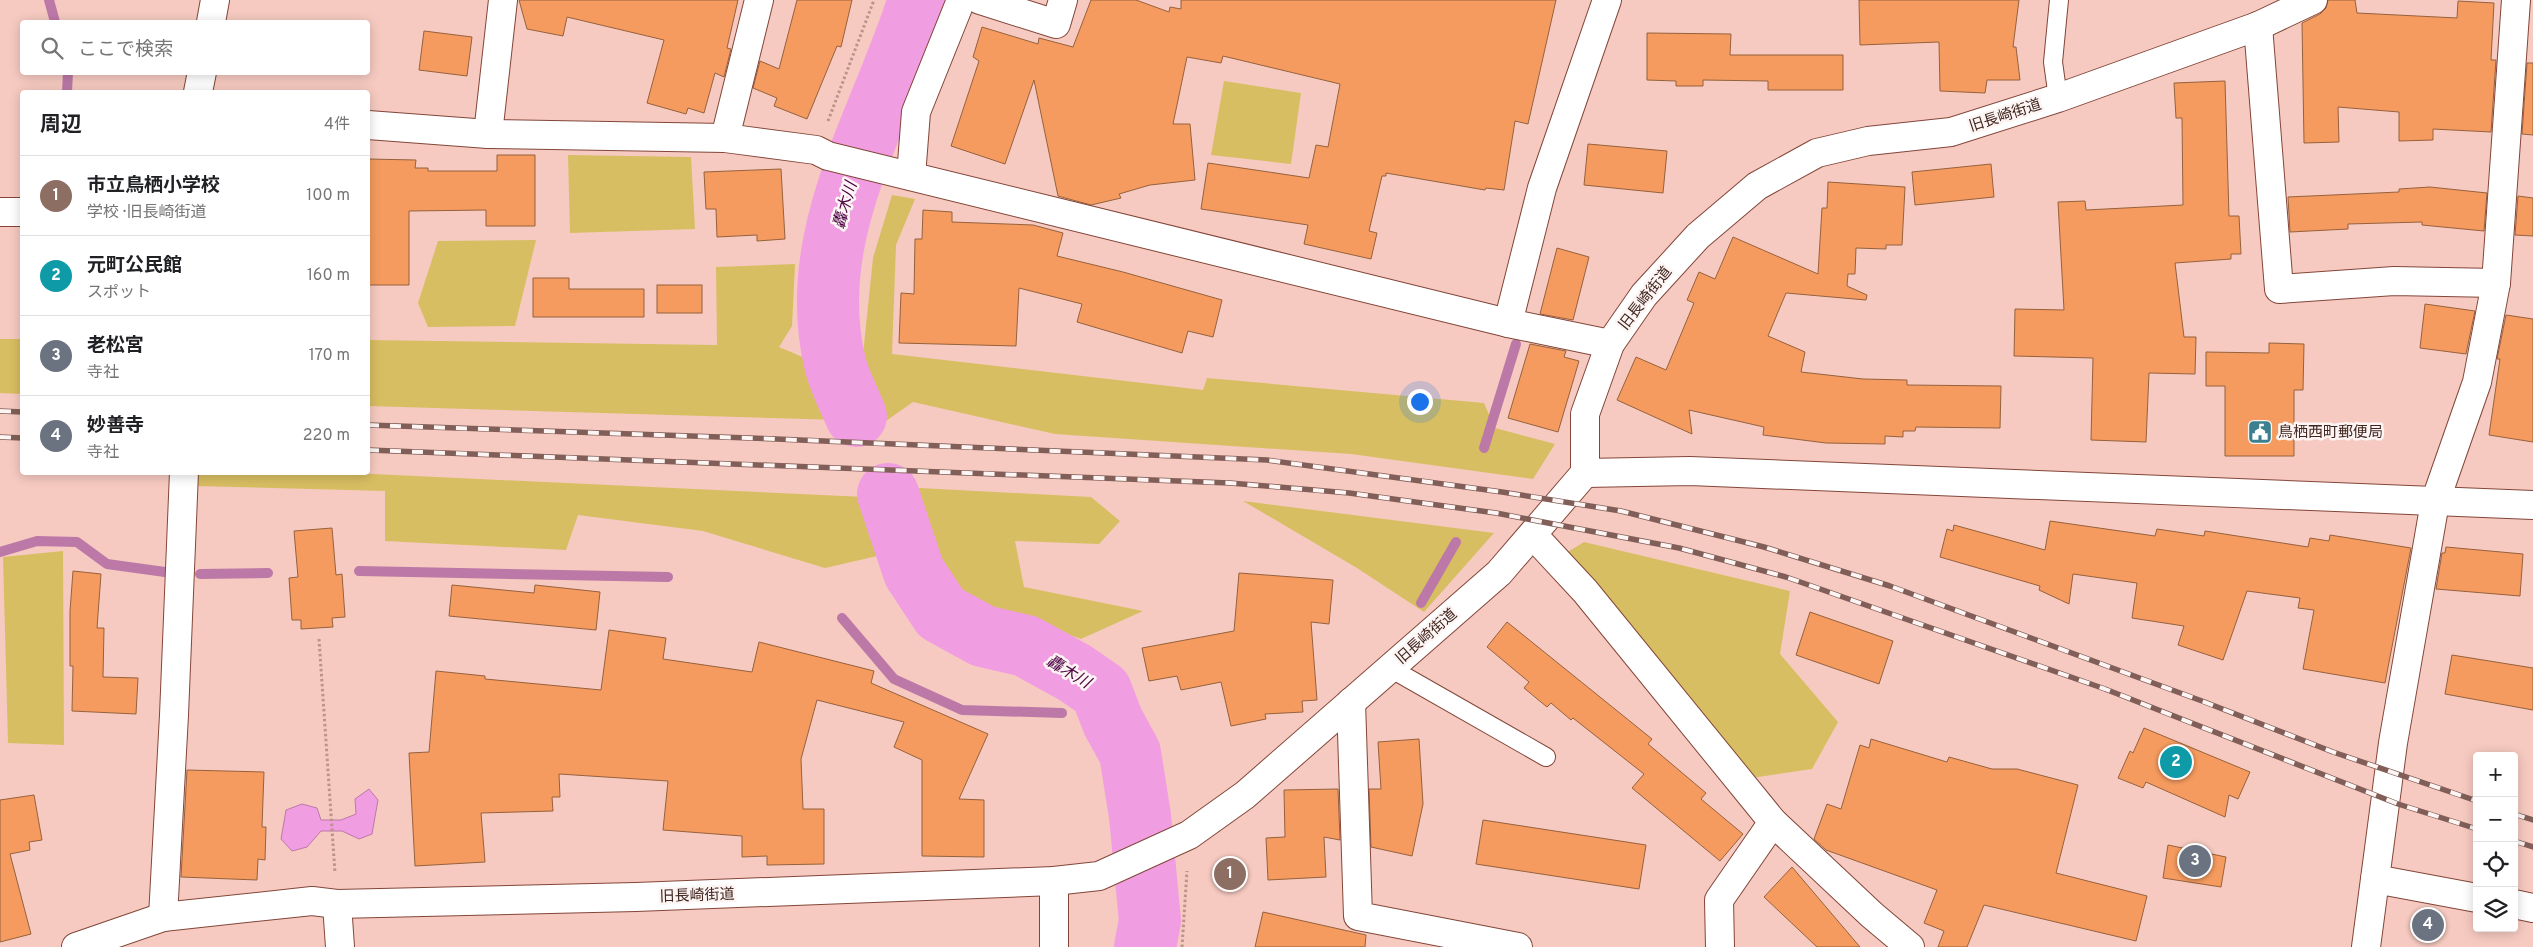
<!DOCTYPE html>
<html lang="ja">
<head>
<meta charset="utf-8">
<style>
	body { margin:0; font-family:Overpass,"Noto Sans JP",sans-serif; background:#f2f2f2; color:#202124 }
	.controls { position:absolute; right:15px; bottom:15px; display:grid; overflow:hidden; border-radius:5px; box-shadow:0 2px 12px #0003 }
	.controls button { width:45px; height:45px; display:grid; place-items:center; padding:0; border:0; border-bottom:1px solid #e0e0e0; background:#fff; color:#202124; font:25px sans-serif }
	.you { position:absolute; left:1419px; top:401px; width:18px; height:18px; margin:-12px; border:4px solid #fff; border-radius:50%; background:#1a73e8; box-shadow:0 0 0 8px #1a73e833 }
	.badge { display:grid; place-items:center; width:32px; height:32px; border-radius:50%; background:#7c3aed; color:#fff; font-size:16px; font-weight:700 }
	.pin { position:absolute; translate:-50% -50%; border:2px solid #fff; box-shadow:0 1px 5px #0006 }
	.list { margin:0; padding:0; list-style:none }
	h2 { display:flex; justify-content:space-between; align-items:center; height:65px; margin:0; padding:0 20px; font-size:21px }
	h2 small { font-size:16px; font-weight:400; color:#757577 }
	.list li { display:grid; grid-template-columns:32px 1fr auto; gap:15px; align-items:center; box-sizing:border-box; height:80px; padding:0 20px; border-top:1px solid #e0e0e0 }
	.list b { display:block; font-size:19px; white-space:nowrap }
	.list p { margin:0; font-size:16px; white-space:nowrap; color:#757577 }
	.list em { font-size:16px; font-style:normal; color:#757577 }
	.icon { flex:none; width:28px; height:28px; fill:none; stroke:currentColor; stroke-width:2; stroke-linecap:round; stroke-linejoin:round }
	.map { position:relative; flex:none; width:2533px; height:947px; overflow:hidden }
	.search { position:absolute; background:#fff; box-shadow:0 2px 12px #0003; left:20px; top:20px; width:350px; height:55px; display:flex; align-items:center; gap:12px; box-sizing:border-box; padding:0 18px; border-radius:5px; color:#757577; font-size:19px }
	.panel { position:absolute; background:#fff; box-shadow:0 2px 12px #0003; left:20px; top:90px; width:350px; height:385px; border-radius:5px }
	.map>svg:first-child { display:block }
</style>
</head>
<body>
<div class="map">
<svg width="2533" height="947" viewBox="0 0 2533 947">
	<rect width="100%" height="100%" fill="#f6cac0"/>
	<g fill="#d8be62">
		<path d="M 1224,81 L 1301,93 L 1291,164 L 1211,155 Z"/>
		<path d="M 568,155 L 691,157 L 695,229 L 570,233 Z"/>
		<path d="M 892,195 L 915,199 L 896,245 L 892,354 L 1203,390 L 1207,378 L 1484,403 L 1495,428 L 1555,444 L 1533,479 L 1351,454 L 1055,434 L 913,402 L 883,423 L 862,364 L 873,258 Z"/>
		<path d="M 536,240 L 515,326 L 428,327 L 418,303 L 438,241 Z"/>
		<path d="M 795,264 L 792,326 L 779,347 L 824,366 L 842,420 L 368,406 L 368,340 L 717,345 L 716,267 Z"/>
		<path d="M 0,339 L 22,339 L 22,394 L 0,393 Z"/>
		<path d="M 331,472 L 865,497 L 886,554 L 825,568 L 703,531 L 578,515 L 566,550 L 385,541 L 385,491 L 196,486 L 196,473 Z"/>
		<path d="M 901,487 L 1091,497 L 1120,521 L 1099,544 L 1015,541 L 1024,587 L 1143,611 L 1081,639 L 972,600 L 938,563 Z"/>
		<path d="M 1243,501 L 1494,533 L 1424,612 L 1357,568 Z"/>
		<path d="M 1584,542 L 1790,591 L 1780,654 L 1838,722 L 1812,769 L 1745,779 L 1558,558 Z"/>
		<path d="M 63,551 L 64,745 L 8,743 L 3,557 Z"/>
	</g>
	<path fill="#f19de2" stroke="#bc79a7" d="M 369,789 L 378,800 L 372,834 L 359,839 L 342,831 L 321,831 L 307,847 L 292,851 L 281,839 L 286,810 L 302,804 L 317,808 L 321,820 L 341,820 L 356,814 L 355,799 Z"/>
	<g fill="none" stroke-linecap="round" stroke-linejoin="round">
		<g stroke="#bc79a7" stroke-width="10">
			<path d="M 49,0 L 55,22"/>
			<path d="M 67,92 L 68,72"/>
			<path d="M 1484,448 L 1516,344"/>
			<path d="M 0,552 L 37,541 L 77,542 L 107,564 L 165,572"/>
			<path d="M 359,571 L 668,577"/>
			<path d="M 200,574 L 268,573"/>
			<path d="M 1421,603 L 1456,542"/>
			<path d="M 842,618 L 894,679 L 962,710 L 1062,713"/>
		</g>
		<g stroke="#f19de2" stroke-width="62">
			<path d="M 856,416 C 849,399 839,381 835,363 C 804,234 882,119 919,0"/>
			<path d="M 888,494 L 914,572 L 941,613 L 983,636 L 1026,646 L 1075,673 L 1101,691 L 1113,722 L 1130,753 L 1140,816 L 1150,921 L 1145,947"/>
		</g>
	</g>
	<g fill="#f59b5f" stroke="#97613d">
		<path d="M 519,0 L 738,0 L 727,48 L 731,49 L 724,77 L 715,73 L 704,113 L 688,108 L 686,114 L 647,103 L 664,40 L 567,17 L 563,36 L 527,29 Z"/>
		<path d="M 797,0 L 852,0 L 841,47 L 837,46 L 807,119 L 774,106 L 777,98 L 753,88 L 760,61 L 779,69 Z"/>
		<path d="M 1091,0 L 1136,0 L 1169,12 L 1170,7 L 1181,9 L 1181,0 L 1556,0 L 1528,124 L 1515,121 L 1504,190 L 1486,188 L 1485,190 L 1386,173 L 1386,176 L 1382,176 L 1369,231 L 1377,233 L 1371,259 L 1304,244 L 1308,225 L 1201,209 L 1208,163 L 1309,178 L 1316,145 L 1328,147 L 1340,84 L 1223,56 L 1221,63 L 1187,57 L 1173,124 L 1190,124 L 1195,180 L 1150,185 L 1119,194 L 1121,198 L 1091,205 L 1058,196 L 1034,80 L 1005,164 L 951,146 L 979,61 L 973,57 L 982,27 L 1038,44 L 1039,38 L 1073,47 Z"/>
		<path d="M 1859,0 L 2019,0 L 2013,47 L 2016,47 L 2020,80 L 1987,80 L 1985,93 L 1940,91 L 1939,42 L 1860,45 Z"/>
		<path d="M 2328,0 L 2355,0 L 2357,13 L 2457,18 L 2458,1 L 2494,3 L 2491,60 L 2496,60 L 2491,132 L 2433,129 L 2433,140 L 2399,141 L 2399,112 L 2338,107 L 2339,142 L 2304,143 L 2302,23 L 2320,14 L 2326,8 Z"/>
		<path d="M 424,31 L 472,37 L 467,76 L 419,70 Z"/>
		<path d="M 1647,33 L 1731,34 L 1730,55 L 1843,55 L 1843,90 L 1768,90 L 1768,81 L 1703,80 L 1703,86 L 1676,86 L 1676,81 L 1647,80 Z"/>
		<path d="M 2527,63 L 2533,63 L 2533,135 L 2522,134 Z"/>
		<path d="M 2225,81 L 2229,216 L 2239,216 L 2241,254 L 2231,254 L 2231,259 L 2175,263 L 2184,337 L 2196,337 L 2195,374 L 2149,373 L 2146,442 L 2091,440 L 2093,358 L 2014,356 L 2015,309 L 2064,310 L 2058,202 L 2085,201 L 2086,210 L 2183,205 L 2182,118 L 2176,118 L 2174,83 Z"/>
		<path d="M 1588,144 L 1667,151 L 1663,193 L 1584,185 Z"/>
		<path d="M 497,155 L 535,155 L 535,226 L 486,226 L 486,210 L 409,211 L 409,285 L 368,285 L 368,159 L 416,160 L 415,168 L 428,168 L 428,171 L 497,171 Z"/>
		<path d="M 1991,164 L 1994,197 L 1915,205 L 1912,172 Z"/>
		<path d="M 781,169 L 785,239 L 757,241 L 757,235 L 717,237 L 716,209 L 706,209 L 704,172 Z"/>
		<path d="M 1828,182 L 1905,187 L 1902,245 L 1886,245 L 1886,249 L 1856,248 L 1855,274 L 1848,274 L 1847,286 L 1867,295 L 1866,300 L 1786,293 L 1768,336 L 1805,352 L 1801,372 L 1863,379 L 1907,380 L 1907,385 L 2001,386 L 2000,428 L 1916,427 L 1915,431 L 1903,431 L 1903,437 L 1885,436 L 1885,444 L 1826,443 L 1763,435 L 1764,427 L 1689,410 L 1692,434 L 1617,400 L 1636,357 L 1666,370 L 1694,303 L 1687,300 L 1699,272 L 1715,279 L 1733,237 L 1818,274 L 1822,208 L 1827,208 Z"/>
		<path d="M 2430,187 L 2487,193 L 2484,231 L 2422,225 L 2422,222 L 2348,224 L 2348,229 L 2290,232 L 2288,197 L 2399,192 L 2399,189 Z"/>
		<path d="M 2518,196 L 2533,198 L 2533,236 L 2515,235 Z"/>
		<path d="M 923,210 L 952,212 L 952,222 L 1033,225 L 1063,233 L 1057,256 L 1123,272 L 1222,300 L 1213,337 L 1188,331 L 1182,353 L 1077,322 L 1082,304 L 1019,288 L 1016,346 L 899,343 L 901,293 L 914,294 L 915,239 L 922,239 Z"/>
		<path d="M 1557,248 L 1589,257 L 1573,320 L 1540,314 Z"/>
		<path d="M 533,278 L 569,278 L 569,289 L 644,289 L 644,317 L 533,317 Z"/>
		<rect x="657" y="285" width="45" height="28"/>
		<path d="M 2425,304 L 2475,311 L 2466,354 L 2420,348 Z"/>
		<path d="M 2506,315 L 2533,319 L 2533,442 L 2489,435 L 2500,359 L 2497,359 Z"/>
		<path d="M 2269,343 L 2304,344 L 2303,390 L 2294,390 L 2294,456 L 2225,456 L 2225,386 L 2206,386 L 2206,352 L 2269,353 Z"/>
		<path d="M 1530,344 L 1566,351 L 1564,357 L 1579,361 L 1558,432 L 1508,418 Z"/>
		<path d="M 2050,521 L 2155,536 L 2157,529 L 2204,536 L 2205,531 L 2308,547 L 2310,538 L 2329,541 L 2330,535 L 2411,548 L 2385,683 L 2303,669 L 2314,610 L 2298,608 L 2300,598 L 2247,591 L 2223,660 L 2178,645 L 2184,626 L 2132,618 L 2137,583 L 2073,574 L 2069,604 L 2039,590 L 2040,586 L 1940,557 L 1947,529 L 1953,531 L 1954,525 L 2045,550 Z"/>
		<path d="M 332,528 L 336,575 L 342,574 L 345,617 L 332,618 L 333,627 L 301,629 L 301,620 L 292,620 L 289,578 L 298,577 L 294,531 Z"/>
		<path d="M 2446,547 L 2523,554 L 2520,596 L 2436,589 L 2442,553 L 2445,553 Z"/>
		<path d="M 73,571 L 101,574 L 97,628 L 104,628 L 103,677 L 138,678 L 136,714 L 72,711 L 73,666 L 70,666 L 70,611 Z"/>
		<path d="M 1239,573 L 1333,580 L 1329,624 L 1311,622 L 1317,700 L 1302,701 L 1303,712 L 1265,714 L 1266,719 L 1231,726 L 1221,682 L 1181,690 L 1177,676 L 1149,681 L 1142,648 L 1234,631 Z"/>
		<path d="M 452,585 L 534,593 L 535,585 L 600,592 L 596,630 L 449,616 Z"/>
		<path d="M 1810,612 L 1893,641 L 1879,684 L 1796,655 Z"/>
		<path d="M 1507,622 L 1652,739 L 1648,744 L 1706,793 L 1701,799 L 1743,834 L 1720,861 L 1632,788 L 1644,774 L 1573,718 L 1571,720 L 1551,703 L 1547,707 L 1524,688 L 1529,682 L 1487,647 Z"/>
		<path d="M 609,630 L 666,638 L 663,659 L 752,672 L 759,642 L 874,671 L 871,683 L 988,734 L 959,799 L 984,800 L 984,857 L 922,856 L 922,760 L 894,747 L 904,722 L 817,700 L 801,759 L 803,809 L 824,809 L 824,864 L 767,865 L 767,856 L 742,857 L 742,836 L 663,830 L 668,781 L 559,774 L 560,797 L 552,797 L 553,811 L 481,813 L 485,862 L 415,866 L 409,753 L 429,752 L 436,671 L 485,676 L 485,679 L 601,690 Z"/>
		<path d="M 2452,655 L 2533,668 L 2533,710 L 2445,694 Z"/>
		<path d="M 2144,728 L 2250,772 L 2238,799 L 2229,795 L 2225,817 L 2146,782 L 2143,788 L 2118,778 L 2130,751 L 2133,753 Z"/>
		<path d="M 1419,739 L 1423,804 L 1412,856 L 1371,847 L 1369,789 L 1381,789 L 1378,742 Z"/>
		<path d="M 1871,739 L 1947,762 L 1949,757 L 1992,769 L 2017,769 L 2078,785 L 2056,873 L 2147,896 L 2136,941 L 1984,905 L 1967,947 L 1938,947 L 1944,931 L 1924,923 L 1937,890 L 1826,850 L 1814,839 L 1827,804 L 1841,809 L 1860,745 L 1869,748 Z"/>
		<path d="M 187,770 L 264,772 L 262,827 L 266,827 L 265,860 L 258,859 L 257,880 L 181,877 Z"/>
		<path d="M 1338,789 L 1340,840 L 1324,837 L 1326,877 L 1268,880 L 1266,838 L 1285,837 L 1284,790 Z"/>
		<path d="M 34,795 L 42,840 L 29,842 L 30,850 L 10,854 L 31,934 L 0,942 L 0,800 Z"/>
		<path d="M 1483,820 L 1646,845 L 1639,889 L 1476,864 Z"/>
		<path d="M 2168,845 L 2226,857 L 2221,887 L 2163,878 Z"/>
		<path d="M 1792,867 L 1860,947 L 1817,947 L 1764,897 Z"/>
		<path d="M 1263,912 L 1366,935 L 1365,947 L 1255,947 Z"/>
	</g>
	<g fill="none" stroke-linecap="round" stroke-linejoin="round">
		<defs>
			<g id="lane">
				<path d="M 2058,98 L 2053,62 L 2059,0"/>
				<path d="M 1390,668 L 1546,757"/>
			</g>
			<g id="street">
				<path d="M 980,0 L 1056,24 L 1063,0"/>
				<path d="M 211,22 L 215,0"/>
				<path d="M 2258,26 L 2279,289 L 2394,281 L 2496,283"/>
				<path d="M 198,92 L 202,72"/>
				<path d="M 368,125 L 488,134 L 725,138 L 816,150 L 828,156 L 1508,323 L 1610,344"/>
				<path d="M 488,134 L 503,0"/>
				<path d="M 725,138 L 759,0"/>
				<path d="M 911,176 L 916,112 L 961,0"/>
				<path d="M 0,212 L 22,212"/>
				<path d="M 1508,323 L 1542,188 L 1607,0"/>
				<path d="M 1533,535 L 1585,591 L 1773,822 L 1872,915 L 1910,947"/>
				<path d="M 1351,702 L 1358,916 L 1518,947"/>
				<path d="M 2375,879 L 2477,898"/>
				<path d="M 1054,881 L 1054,947"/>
				<path d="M 337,904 L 340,947"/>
				<path d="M 2514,904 L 2533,908"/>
				<path d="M 163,917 L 174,715 L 184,472"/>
				<path d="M 76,947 L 163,917 L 312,901 L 337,904 L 636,897 L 1054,881 L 1099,876 L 1189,835 L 1245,795 L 1499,573 L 1585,473 L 1585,414 L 1610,344 L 1644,295 L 1698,236 L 1757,186 L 1817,153 L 1868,141 L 1951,132 L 2058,98 L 2258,26 L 2313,0"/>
				<path d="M 1720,947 L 1719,900 L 1773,822"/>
				<path d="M 2366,947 L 2393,743 L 2435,502 L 2477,382 L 2496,283 L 2516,0"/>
			</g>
			<path id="secondary" d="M 1585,473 L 1690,471 L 2533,505"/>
		</defs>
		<use href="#lane" stroke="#834639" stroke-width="20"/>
		<use href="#street" stroke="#834639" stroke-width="30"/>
		<use href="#secondary" stroke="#834639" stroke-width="30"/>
		<g stroke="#ba938a" stroke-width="3" stroke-dasharray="2.5 2.5" stroke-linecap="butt">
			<path d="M 828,121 L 874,0"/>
			<path d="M 319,639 L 335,873"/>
			<path d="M 1182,947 L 1187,871"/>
		</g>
		<use href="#lane" stroke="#fff" stroke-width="18"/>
		<use href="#street" stroke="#fff" stroke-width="28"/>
		<use href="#secondary" stroke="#fff" stroke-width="28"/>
		<defs>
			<g id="rail">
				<path d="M 0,411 L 22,412"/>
				<path d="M 368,425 L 776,439 L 1267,460 L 1502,492 L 1621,511 L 1764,547 L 1890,586 L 2202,701 L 2333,752 L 2477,801"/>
				<path d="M 0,437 L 22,438"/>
				<path d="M 368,450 L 1230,483 L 1349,493 L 1496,513 L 1679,548 L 1786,577 L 2105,689 L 2398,804 L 2477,829"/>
				<path d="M 2514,814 L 2533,820"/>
				<path d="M 2514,841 L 2533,847"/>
			</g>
		</defs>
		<use href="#rail" stroke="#815f58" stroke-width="5.5"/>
		<use href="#rail" stroke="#fcf5f3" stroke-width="4" stroke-dasharray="11" stroke-linecap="butt"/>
	</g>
	<defs>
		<symbol id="civic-square" viewBox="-11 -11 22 22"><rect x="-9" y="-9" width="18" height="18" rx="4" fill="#3c808f" stroke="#fcf5f3"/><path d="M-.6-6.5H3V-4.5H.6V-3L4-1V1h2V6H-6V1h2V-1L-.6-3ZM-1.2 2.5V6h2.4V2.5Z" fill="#fff"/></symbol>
	</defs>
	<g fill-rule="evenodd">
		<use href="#civic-square" x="2246" y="418" width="28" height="28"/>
	</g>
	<g text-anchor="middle" stroke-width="5" stroke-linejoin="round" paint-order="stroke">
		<g font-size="15" fill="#40241e" stroke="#fcf5f3">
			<text transform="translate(2005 115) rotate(-18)" y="5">旧長崎街道</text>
			<text transform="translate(1645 298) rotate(-52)" y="5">旧長崎街道</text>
			<text transform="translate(1426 636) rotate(-41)" y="5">旧長崎街道</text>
			<text transform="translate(697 895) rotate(-2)" y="5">旧長崎街道</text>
		</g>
		<g font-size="15" fill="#40241e" stroke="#fcf5f3" text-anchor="start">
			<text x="2278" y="437">鳥栖西町郵便局</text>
		</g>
		<g font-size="16" font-style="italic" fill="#4c0044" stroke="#fcf5f3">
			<text transform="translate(844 205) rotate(-74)" y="6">轟木川</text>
			<text transform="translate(1069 671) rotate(31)" y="6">轟木川</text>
		</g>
	</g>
</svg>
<div class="controls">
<button>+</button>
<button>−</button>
<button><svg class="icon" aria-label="locate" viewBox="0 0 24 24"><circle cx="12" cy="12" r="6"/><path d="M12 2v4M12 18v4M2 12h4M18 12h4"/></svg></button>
<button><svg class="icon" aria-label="layers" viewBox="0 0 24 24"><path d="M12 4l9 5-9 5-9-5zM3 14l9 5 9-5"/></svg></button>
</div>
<div class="you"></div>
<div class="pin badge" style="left:1230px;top:874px;background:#8d6e63">1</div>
<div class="pin badge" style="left:2176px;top:762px;background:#0f9aa8">2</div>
<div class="pin badge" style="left:2195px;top:861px;background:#6b7280">3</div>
<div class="pin badge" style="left:2428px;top:925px;background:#6b7280">4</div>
<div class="search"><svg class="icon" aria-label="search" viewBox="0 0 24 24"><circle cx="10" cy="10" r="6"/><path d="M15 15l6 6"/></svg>ここで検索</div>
<section class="panel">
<h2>周辺<small>4件</small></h2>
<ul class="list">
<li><span class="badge" style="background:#8d6e63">1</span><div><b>市立鳥栖小学校</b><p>学校 · 旧長崎街道</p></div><em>100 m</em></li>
<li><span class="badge" style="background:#0f9aa8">2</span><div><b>元町公民館</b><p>スポット</p></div><em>160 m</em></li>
<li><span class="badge" style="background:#6b7280">3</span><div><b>老松宮</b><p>寺社</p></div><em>170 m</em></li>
<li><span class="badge" style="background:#6b7280">4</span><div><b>妙善寺</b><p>寺社</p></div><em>220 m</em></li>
</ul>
</section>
</div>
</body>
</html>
